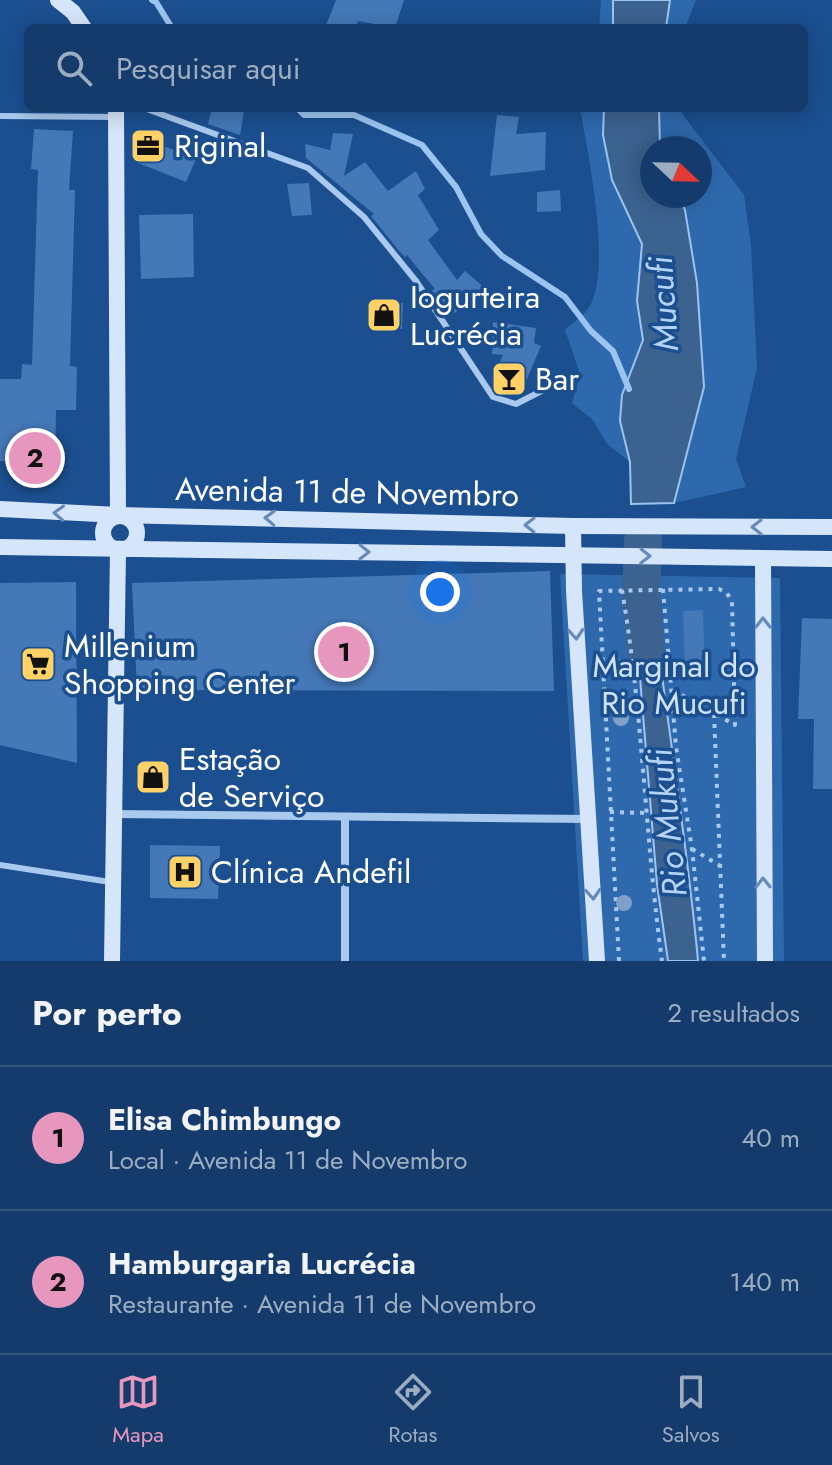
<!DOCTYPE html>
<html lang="pt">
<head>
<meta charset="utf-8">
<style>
	body { margin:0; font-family:Jost,sans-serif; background:#1d4271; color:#f1f3f6 }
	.compass { position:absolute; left:640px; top:136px; width:72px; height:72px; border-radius:50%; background:#143b6b; box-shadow:0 4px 20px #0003; rotate:112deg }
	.you { position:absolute; left:440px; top:592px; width:28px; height:28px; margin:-20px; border:6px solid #fff; border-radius:50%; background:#1a73e8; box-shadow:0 0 0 12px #1a73e833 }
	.badge { display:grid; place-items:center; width:52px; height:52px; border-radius:50%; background:#e797bd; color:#111; font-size:26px; font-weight:700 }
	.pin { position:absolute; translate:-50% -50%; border:4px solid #fff; box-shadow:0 2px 8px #0006 }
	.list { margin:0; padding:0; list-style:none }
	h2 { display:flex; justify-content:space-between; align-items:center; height:104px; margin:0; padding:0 32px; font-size:34px }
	h2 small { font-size:26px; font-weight:400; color:#9dadc1 }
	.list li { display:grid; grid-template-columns:52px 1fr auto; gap:24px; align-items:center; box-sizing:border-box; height:144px; padding:0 32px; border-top:2px solid #33557e }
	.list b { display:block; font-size:30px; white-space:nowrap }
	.list p { margin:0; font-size:26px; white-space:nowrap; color:#9dadc1 }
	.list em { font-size:26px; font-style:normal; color:#9dadc1 }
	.icon { flex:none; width:44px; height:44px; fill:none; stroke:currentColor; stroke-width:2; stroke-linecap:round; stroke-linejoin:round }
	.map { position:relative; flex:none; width:832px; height:961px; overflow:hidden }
	.search { position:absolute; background:#143b6b; box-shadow:0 4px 20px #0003; left:24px; right:24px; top:24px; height:88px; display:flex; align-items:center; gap:20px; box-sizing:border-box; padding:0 28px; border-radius:12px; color:#9dadc1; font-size:30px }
	.sheet { height:392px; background:#143b6b }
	nav { display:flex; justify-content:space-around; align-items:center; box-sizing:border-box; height:112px; border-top:2px solid #33557e; background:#143b6b; font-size:22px; color:#9dadc1 }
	nav a { display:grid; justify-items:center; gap:4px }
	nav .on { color:#e797bd }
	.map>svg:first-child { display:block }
</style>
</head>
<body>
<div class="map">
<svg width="832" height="961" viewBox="0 0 832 961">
	<rect width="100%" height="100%" fill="#1b4f8f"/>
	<g fill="#2e69ad">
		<path d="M 601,0 L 613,0 L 613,28 L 599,28 Z"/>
		<path d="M 670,0 L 696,0 L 685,28 L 666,28 Z"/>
		<path d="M 580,108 L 604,108 L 603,135 L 612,180 L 642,244 L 637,301 L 643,340 L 620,421 L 630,462 L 607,444 L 593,420 L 572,403 L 580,374 L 565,330 C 573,322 587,313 591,304 C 611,263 588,154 580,108 Z"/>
		<path d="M 659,108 L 681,108 L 683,115 L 744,195 L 751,245 L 757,368 L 736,459 L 746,487 L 674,503 L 688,452 L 685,210 L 679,196 L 700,196 L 700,148 L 660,148 Z"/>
		<path d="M 560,574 L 780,578 L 784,961 L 583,961 Z"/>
	</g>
	<g fill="#3c6290" stroke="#9cc4f0" stroke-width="2">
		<path d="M 613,0 L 670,0 L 666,28 L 613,28 Z"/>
		<path d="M 604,108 L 659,108 L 660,148 L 652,148 L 652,196 L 679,196 L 685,210 L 697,283 L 704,387 L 674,503 L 631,504 L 630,462 L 620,421 L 622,395 L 643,340 L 637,301 L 642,244 L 612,180 L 603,135 Z"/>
		<path d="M 652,596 C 666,718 687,839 698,961 L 668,961 L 657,884 L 637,641 L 630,597 L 641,599 Z"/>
	</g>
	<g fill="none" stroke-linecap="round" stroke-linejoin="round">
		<g stroke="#9cc4f0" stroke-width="6">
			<path d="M 152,0 L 156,2 L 172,28"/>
			<path d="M 297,108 L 304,115 L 354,115 L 422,145 L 456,187 L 481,234 L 502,256 L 565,297 L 591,331 L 613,351 L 629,389"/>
		</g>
		<path stroke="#3c6290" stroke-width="38" d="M 643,541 L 641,599 L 646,648"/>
	</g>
	<g fill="#4478b7">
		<path d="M 336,0 L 404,0 L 395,28 L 358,21 L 355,28 L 325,28 Z"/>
		<path d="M 212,108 L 244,111 L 240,135 L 208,124 Z"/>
		<path d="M 497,115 L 519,117 L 516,134 L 546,132 L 545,170 L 490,176 Z"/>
		<path d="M 34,129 L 73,131 L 69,190 L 75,190 L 70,366 L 77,367 L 76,410 L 56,410 L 55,466 L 0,461 L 0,379 L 21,379 L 22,364 L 32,365 L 38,170 L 31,169 Z"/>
		<path d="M 333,133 L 353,134 L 344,176 L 365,162 L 388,191 L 416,171 L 425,189 L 418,195 L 439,230 L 428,240 L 457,280 L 465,271 L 486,289 L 472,305 L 470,303 L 448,317 L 431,291 L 435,289 L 406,254 L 406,258 L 400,252 L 371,216 L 374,214 L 306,158 L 305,144 L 330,150 Z"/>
		<path d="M 142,137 L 196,159 L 186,182 L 133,161 Z"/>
		<path d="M 309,183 L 312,215 L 292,216 L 287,184 Z"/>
		<path d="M 560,190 L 561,211 L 537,212 L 537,192 Z"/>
		<path d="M 193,214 L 194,277 L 141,279 L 139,215 Z"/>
		<path d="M 369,301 L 403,303 L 402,329 L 367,327 Z"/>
		<path d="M 493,322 L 536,328 L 534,343 L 541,346 L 521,393 L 491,381 L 503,355 L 492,354 Z"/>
		<path d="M 550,571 L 554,691 L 137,690 L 132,583 Z"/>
		<path d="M 76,582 L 77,763 L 0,745 L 0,583 Z"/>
		<path d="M 703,610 L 705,672 L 685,673 L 683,611 Z"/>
		<path d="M 802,618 L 832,619 L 832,789 L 813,789 L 814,719 L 798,719 Z"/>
		<path d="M 150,845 L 220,846 L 218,899 L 150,898 Z"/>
	</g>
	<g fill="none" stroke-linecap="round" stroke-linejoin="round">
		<g stroke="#a9c9ee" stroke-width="4" stroke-dasharray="4 6" stroke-linecap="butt">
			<path d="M 663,589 L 676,747 L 692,849 L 704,961"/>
			<path d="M 622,590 C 643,713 645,838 662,961"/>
			<path d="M 714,714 L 724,961"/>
			<path d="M 610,812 L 645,813"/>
			<path d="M 692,849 L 719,865"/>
			<path d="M 619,961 L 599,591 L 719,589 L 727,593 L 732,602 L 735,725 L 671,689"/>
		</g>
		<g stroke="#a9c9ee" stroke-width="6">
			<path d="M 144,108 L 308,168 L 364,217 L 416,281 L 493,397 L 516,404 L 563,380"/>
			<path d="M 0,116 L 116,117"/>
			<path d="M 0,865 L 110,882"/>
		</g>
		<g stroke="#a9c9ee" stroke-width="8">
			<path d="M 115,814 L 588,819"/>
			<path d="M 345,961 L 345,817"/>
		</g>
		<g stroke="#d6e6fa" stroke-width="16">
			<path d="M 58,0 L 73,12 L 84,28"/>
			<path d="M 116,108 L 118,515"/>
			<path d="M 0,509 L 118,515 L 573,526 L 832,527"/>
			<circle cx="120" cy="533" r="17"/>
			<path d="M 573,526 L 574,591 L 597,961"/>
			<path d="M 0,547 L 832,559"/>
			<path d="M 763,558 L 765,961"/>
			<path d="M 112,961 L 118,550"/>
		</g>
	</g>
	<g fill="#7ea0ca">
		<circle cx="614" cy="665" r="8"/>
		<circle cx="621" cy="718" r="8"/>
		<circle cx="624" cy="903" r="8"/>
	</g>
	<defs><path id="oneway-chevron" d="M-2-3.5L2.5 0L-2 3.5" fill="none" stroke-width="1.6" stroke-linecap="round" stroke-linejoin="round" transform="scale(2)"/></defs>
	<g stroke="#668bba">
		<use href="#oneway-chevron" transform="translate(59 513) rotate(-177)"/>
		<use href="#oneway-chevron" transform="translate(270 518) rotate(-178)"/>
		<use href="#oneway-chevron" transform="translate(530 525) rotate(-179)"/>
		<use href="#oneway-chevron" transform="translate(757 527) rotate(-180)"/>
		<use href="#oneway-chevron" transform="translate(364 552) rotate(1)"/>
		<use href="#oneway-chevron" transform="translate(645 556) rotate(1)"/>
		<use href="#oneway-chevron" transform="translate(763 623) rotate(-90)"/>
		<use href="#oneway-chevron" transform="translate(576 634) rotate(86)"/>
		<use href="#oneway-chevron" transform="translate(763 883) rotate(-91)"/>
		<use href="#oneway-chevron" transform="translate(593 894) rotate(86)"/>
	</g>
	<defs>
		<symbol id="office-square" viewBox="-11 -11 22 22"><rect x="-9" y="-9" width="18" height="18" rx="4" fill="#ffd166" stroke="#1b4f8f"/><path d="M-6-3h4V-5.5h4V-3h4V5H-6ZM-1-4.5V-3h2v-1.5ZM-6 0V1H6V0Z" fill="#111"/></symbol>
		<symbol id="shop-square" viewBox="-11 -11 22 22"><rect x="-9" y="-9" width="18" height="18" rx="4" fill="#ffd166" stroke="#1b4f8f"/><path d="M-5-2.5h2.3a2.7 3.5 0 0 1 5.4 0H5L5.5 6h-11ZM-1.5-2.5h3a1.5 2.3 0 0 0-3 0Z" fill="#111"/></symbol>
		<symbol id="bar-square" viewBox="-11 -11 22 22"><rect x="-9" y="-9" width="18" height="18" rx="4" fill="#ffd166" stroke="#1b4f8f"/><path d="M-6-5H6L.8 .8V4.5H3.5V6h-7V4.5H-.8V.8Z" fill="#111"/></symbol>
		<symbol id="supermarket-square" viewBox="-11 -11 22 22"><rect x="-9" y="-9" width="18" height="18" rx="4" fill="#ffd166" stroke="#1b4f8f"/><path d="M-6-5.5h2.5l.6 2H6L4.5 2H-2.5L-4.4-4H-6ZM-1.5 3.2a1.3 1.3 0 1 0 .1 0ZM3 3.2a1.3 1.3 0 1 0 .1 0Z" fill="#111"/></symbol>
		<symbol id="hospital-square" viewBox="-11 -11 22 22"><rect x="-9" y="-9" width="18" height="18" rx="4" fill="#ffd166" stroke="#1b4f8f"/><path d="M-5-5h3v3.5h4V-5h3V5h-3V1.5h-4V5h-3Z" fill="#111"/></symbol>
	</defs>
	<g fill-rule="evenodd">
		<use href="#office-square" x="128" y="126" width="40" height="40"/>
		<use href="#shop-square" x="364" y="295" width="40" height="40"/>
		<use href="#bar-square" x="489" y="359" width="40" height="40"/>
		<use href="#supermarket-square" x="18" y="644" width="40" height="40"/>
		<use href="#shop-square" x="133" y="757" width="40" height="40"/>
		<use href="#hospital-square" x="165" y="852" width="40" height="40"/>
	</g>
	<g text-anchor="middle" stroke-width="7" stroke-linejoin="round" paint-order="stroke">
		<g font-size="32" fill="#fff" stroke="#1b4f8f" text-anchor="start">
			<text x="174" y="157">Riginal</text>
			<text x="410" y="308">Iogurteira<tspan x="410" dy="37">Lucrécia</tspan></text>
			<text x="535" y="390">Bar</text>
			<text x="64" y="657">Millenium<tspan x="64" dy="37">Shopping Center</tspan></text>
			<text x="179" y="770">Estação<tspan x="179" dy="37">de Serviço</tspan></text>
			<text x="211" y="883">Clínica Andefil</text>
		</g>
		<g font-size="32" fill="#fff" stroke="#1b4f8f">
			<text transform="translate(347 492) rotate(1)" y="11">Avenida 11 de Novembro</text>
		</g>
		<g font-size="32" fill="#cfe3fa" stroke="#1b4f8f">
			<text x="674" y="677">Marginal do<tspan x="674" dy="37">Rio Mucufi</tspan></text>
		</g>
		<g font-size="34" font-style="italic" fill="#b5d3f5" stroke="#1b4f8f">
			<text transform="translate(663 304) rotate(-94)" y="12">Mucufi</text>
			<text transform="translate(667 823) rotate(-96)" y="12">Rio Mukufi</text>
		</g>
	</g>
</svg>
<svg class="compass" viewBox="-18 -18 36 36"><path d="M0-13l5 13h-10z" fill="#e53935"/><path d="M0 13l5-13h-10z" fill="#9dadc1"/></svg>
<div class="you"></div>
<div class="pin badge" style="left:344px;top:652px">1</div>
<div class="pin badge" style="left:35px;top:458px">2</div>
<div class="search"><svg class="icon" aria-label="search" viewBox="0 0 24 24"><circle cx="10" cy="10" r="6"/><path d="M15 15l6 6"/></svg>Pesquisar aqui</div>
</div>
<section class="sheet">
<h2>Por perto<small>2 resultados</small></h2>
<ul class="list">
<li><span class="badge">1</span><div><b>Elisa Chimbungo</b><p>Local · Avenida 11 de Novembro</p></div><em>40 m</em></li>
<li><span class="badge">2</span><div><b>Hamburgaria Lucrécia</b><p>Restaurante · Avenida 11 de Novembro</p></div><em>140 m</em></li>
</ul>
</section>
<nav>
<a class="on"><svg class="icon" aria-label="map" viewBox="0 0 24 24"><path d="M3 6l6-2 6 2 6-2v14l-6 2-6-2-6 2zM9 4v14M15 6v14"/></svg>Mapa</a>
<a><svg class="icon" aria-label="directions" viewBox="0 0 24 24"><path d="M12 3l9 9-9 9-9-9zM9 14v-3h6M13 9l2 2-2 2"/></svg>Rotas</a>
<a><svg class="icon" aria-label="saved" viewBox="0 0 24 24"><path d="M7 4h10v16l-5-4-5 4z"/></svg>Salvos</a>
</nav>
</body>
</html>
